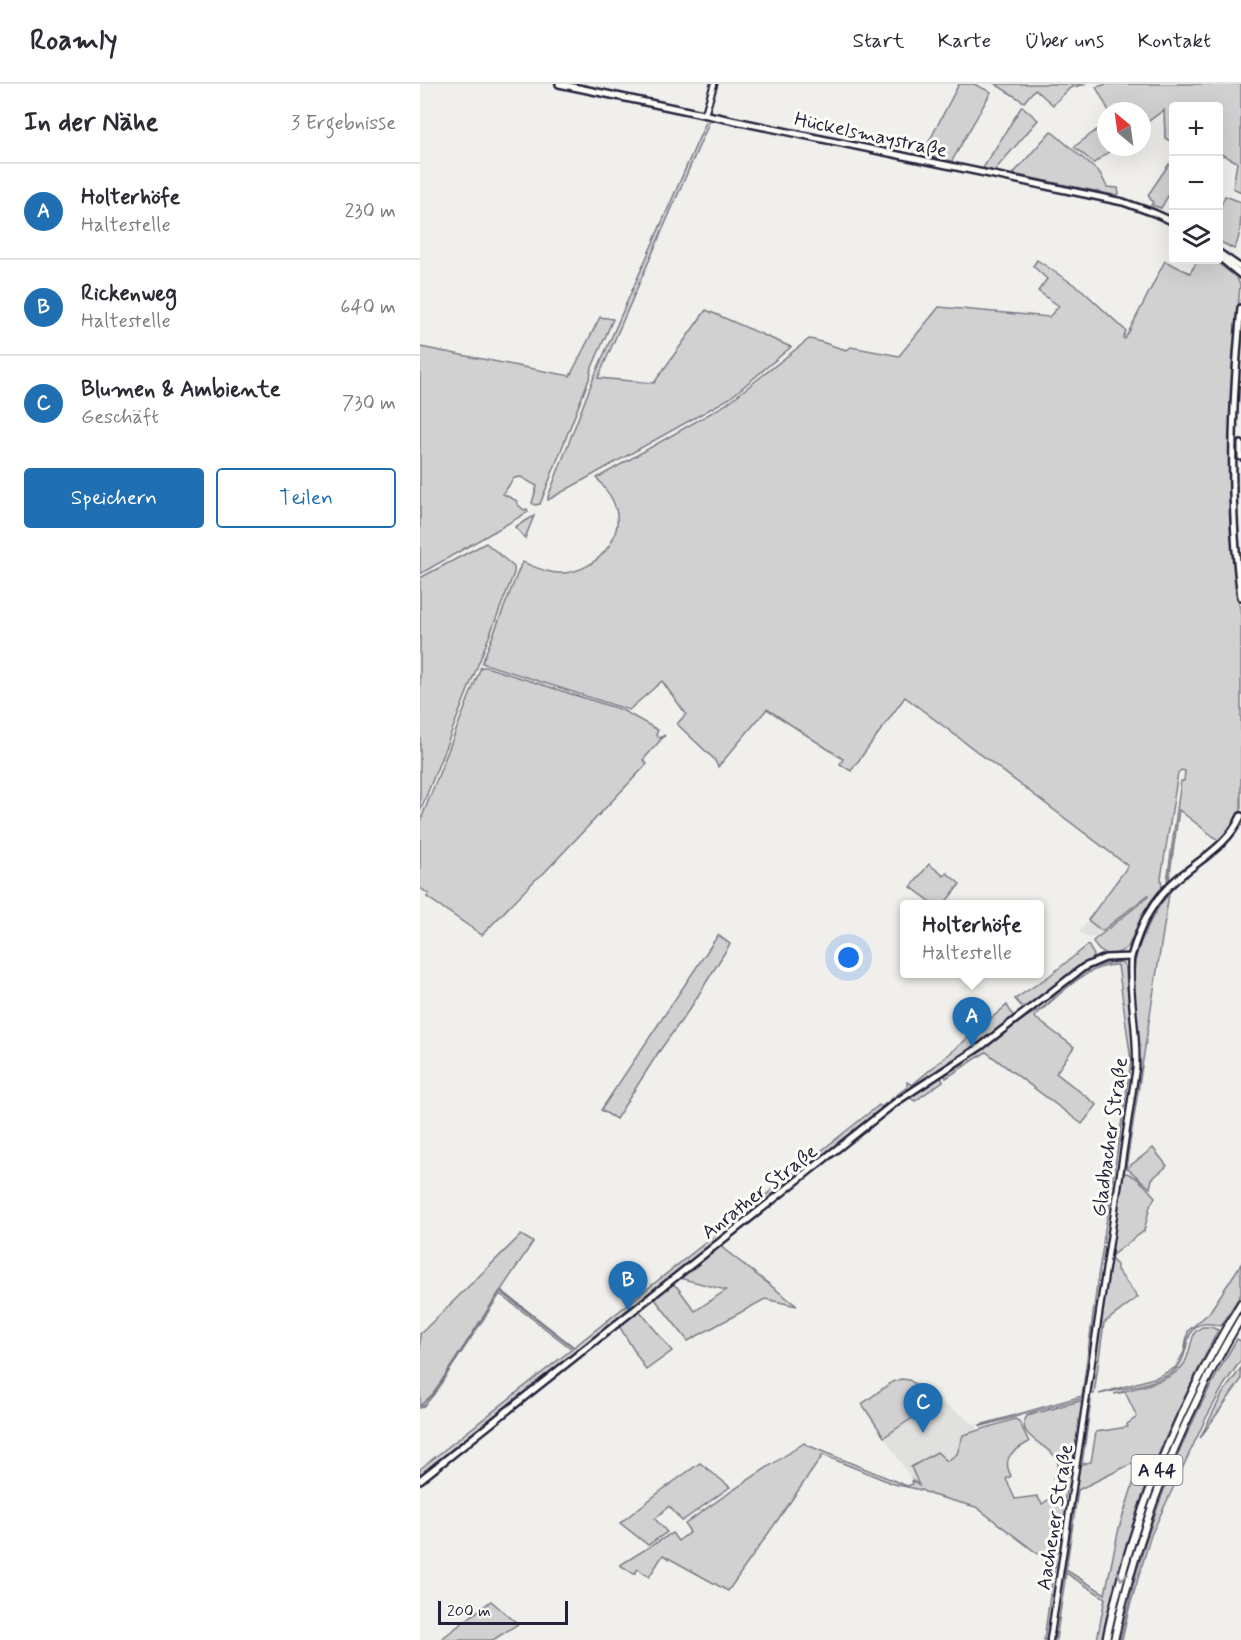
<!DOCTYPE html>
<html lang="de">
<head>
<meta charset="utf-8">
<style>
	body { margin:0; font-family:Mynerve,sans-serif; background:#f7f7f7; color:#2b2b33 }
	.controls { position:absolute; right:18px; top:18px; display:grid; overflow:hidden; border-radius:6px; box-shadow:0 6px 24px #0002 }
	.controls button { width:54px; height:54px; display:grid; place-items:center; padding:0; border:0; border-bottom:2px solid #e1e1e2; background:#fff; color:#2b2b33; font:30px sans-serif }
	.compass { position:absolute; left:677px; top:18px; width:54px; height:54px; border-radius:50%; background:#fff; box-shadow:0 6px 24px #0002; rotate:331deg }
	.scale { position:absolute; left:18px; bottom:15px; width:130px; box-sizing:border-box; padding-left:6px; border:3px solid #22223b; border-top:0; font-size:16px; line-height:21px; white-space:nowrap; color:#22223b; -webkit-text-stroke:4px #fdfcf7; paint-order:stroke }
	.you { position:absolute; left:429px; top:874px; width:21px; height:21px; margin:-15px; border:4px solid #fff; border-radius:50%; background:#1a73e8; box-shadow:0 0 0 9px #1a73e833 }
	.badge { display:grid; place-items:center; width:39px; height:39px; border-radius:50%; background:#1f6fb2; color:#fff; font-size:20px; font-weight:700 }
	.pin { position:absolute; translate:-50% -50px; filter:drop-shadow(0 2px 3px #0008) }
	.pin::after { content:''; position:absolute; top:32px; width:21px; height:18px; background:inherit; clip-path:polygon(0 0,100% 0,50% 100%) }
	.popup { position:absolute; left:480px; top:816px; width:144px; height:78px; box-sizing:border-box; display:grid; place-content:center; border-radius:6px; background:#fff; filter:drop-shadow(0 2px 4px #0005); font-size:20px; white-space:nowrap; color:#7c7c81 }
	.popup b { font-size:22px; color:#2b2b33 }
	.popup::after { content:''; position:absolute; left:50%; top:100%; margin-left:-12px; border:12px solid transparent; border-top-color:#fff }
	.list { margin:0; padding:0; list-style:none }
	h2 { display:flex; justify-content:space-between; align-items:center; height:78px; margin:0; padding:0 24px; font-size:26px }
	h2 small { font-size:20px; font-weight:400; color:#7c7c81 }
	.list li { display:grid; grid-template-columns:39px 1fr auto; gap:18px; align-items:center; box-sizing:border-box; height:96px; padding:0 24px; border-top:2px solid #e1e1e2 }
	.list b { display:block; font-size:22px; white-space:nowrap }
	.list p { margin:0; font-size:20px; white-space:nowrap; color:#7c7c81 }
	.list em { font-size:20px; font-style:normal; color:#7c7c81 }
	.actions { display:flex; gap:12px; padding:18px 24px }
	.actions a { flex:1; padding:14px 0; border:2px solid #1f6fb2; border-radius:6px; text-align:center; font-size:21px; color:#1f6fb2 }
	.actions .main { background:#1f6fb2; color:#fff }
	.icon { flex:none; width:33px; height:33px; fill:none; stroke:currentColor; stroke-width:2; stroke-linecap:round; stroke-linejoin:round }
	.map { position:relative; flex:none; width:821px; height:1556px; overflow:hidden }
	header { display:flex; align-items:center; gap:36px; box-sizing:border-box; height:84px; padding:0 30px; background:#fff; border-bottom:2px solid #e1e1e2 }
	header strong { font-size:28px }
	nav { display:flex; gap:33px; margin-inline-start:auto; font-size:21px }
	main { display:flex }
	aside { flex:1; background:#fff }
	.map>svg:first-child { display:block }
</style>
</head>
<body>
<header>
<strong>Roamly</strong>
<nav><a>Start</a><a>Karte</a><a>Über uns</a><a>Kontakt</a></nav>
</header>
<main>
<aside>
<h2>In der Nähe<small>3 Ergebnisse</small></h2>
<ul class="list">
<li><span class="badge">A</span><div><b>Holterhöfe</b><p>Haltestelle</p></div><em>230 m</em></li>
<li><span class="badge">B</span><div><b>Rickenweg</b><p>Haltestelle</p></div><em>640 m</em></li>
<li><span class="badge">C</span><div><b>Blumen &amp; Ambiente</b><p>Geschäft</p></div><em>730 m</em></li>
</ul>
<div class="actions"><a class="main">Speichern</a><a>Teilen</a></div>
</aside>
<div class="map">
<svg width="821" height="1556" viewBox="0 0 821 1556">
	<rect width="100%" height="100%" fill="#f0efec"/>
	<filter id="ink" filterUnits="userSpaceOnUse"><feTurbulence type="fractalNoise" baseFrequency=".0167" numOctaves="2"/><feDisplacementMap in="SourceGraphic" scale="12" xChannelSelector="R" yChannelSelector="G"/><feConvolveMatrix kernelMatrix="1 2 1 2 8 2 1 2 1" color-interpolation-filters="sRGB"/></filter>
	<g filter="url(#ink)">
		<g fill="#e0e0df">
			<path d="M 668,836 L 682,847 L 677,852 L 669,854 L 659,848 Z"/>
			<path d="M 519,1316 L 556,1341 L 558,1345 L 543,1351 L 537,1370 L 526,1377 L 517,1368 L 496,1394 L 501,1403 L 492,1396 L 464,1353 Z"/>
		</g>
		<g fill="#d2d1d1" stroke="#7a7a86" stroke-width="1.5" fill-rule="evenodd">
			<path d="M 539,0 L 554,0 L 571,8 L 532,77 L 502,71 Z"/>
			<path d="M 575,0 L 666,0 L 650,4 L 633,21 L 615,5 L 604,18 Z"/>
			<path d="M 687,0 L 821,0 L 821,108 L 813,104 L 817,78 L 799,69 L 798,22 L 754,22 L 753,59 L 745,54 L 744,26 L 722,42 L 722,27 L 689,27 L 676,3 Z"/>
			<path d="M 602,22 L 618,36 L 574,87 L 563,84 Z"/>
			<path d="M 286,38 L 289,39 L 178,294 L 234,299 L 286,226 L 371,263 L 310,314 L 128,416 L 128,413 L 174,293 Z"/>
			<path d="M 686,39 L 686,63 L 695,63 L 674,79 L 654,63 Z"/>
			<path d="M 631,47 L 680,89 L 687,103 L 698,104 L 699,110 L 694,111 L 593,90 Z"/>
			<path d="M 753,79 L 753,103 L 741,124 L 731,121 L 733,119 L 728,111 L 749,80 L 751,81 Z"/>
			<path d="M 805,112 L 821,118 C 821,132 821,155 814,165 L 799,157 L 799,120 L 801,121 Z"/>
			<path d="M 617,176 L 662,206 L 706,247 L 703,254 L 705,255 L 745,177 L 770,189 L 778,176 L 794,176 L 817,194 L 820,201 C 811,311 801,422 821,532 L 821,726 C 807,758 777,777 751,798 L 747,798 L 761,697 L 764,697 L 765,687 L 761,686 L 758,689 L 741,794 L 742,806 L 722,831 L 708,863 C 694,873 680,874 673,857 L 728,813 L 728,811 L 682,847 L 668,836 L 708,782 L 485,613 L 431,687 L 420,680 L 423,675 L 347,625 L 298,683 L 294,675 L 257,640 L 266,630 L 242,597 L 209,626 L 62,579 L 102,478 C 113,482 126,489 138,489 C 173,491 210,453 193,417 C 189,409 182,401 177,394 L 305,321 L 389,255 C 403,257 413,263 427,266 L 431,263 L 479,272 L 519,223 L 629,233 L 639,222 L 618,207 L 627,195 L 613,182 ZM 759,726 L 799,757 L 749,796 Z"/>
			<path d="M 180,233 L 193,235 L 170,288 L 171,290 L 120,420 L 115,421 L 112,419 L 117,402 L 101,393 L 94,394 L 83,410 L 97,417 L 97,420 L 104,426 L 107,425 L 108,428 L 0,490 L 0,263 L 150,292 Z"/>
			<path d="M 114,432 L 105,454 L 95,443 Z"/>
			<path d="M 66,459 L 94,483 L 94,489 L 0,728 L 0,494 Z"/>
			<path d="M 61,583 L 66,583 L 202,626 L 238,646 L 236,651 L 240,654 L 245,651 L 223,676 L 227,680 L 123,790 L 115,796 L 62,851 L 7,813 L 9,810 L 0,804 L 0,738 Z"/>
			<path d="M 509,780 L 524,792 L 527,789 L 540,800 L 524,820 L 514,820 L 491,803 Z"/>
			<path d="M 749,810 L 706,1084 L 704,1081 C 708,1049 715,1017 718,985 C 720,953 713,921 714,889 C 714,866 733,827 749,810 Z"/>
			<path d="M 298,851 L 310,860 L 271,923 L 238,969 L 196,1035 L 181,1026 Z"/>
			<path d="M 668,861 L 674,871 L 673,875 L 658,883 L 607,922 L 601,922 L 595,915 L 628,893 Z"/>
			<path d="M 698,878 L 704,880 L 706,885 C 707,916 714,946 714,976 L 687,1159 L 683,1159 L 711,977 L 698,881 C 667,879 636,914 614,933 L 654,963 L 636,989 L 677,1021 L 662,1040 L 566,968 L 526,994 L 525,991 L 608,932 L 621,925 L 633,915 L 633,913 C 649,895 673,880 698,878 Z"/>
			<path d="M 587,921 L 593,932 L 590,937 L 543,972 L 461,1025 L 0,1392 L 0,1385 L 152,1265 L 80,1210 L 14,1310 L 5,1321 L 0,1324 L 0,1250 L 101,1151 L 113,1158 L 81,1206 L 154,1263 L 459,1021 L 461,1023 L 487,1003 L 487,998 L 492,1001 Z"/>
			<path d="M 520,992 L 523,997 L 495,1017 L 490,1014 L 491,1010 Z"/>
			<path d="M 733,1064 L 747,1082 L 732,1095 L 730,1104 L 707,1084 Z"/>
			<path d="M 702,1088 C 716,1090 727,1104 735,1113 L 730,1122 L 724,1147 L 692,1171 L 690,1169 Z"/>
			<path d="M 300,1162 L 377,1222 L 345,1215 L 268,1257 L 234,1214 L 252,1199 L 258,1204 L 275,1227 L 306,1206 L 259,1194 Z"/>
			<path d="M 683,1162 L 686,1166 L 682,1197 L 677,1199 Z"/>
			<path d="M 691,1175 L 697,1181 L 697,1186 L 718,1213 L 684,1239 L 674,1310 L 670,1310 L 689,1177 Z"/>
			<path d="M 821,1180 L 821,1210 L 801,1242 C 757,1230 775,1268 755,1286 C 739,1300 700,1305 679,1310 L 737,1293 L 755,1284 L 764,1268 L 768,1247 L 789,1229 Z"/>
			<path d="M 677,1201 L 680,1205 L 664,1314 L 562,1342 L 560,1341 L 662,1312 Z"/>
			<path d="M 219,1226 L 252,1267 L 226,1286 L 199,1242 Z"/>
			<path d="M 782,1243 L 791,1243 L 798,1246 C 779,1284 759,1322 742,1362 C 715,1424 696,1490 681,1556 L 677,1556 L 685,1514 L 646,1489 L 636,1556 L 632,1556 L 643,1488 L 645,1489 L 646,1486 L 644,1484 L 669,1319 L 671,1317 L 662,1380 L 671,1378 L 676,1348 L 708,1343 L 707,1340 L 717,1333 L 705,1308 L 694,1310 C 714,1304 752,1298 764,1280 C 770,1270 770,1258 775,1248 ZM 721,1375 L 699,1444 L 685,1510 L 646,1486 L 658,1406 Z"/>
			<path d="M 817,1255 L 821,1257 L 821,1276 L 804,1301 L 785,1336 L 731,1451 L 709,1525 L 702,1556 L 700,1556 C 723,1449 760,1349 817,1255 Z"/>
			<path d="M 821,1284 L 821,1296 L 780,1354 L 803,1309 Z"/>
			<path d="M 481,1295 L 489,1296 L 519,1316 L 464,1353 L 442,1320 L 472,1298 Z"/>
			<path d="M 660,1317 L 663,1319 L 639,1478 L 635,1479 L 638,1489 L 628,1556 L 624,1556 L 634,1482 L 556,1423 L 512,1411 L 501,1406 L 474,1400 L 403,1371 L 308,1507 L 243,1471 L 229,1493 L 218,1485 L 214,1490 L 200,1481 L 252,1449 L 258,1457 L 270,1448 L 265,1440 C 304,1411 344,1386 384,1359 L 387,1361 L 487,1402 L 493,1400 L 492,1396 L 499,1401 L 491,1383 L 517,1368 L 527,1377 L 537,1370 L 543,1351 L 595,1335 L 599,1337 L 609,1358 C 593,1367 581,1373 591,1392 L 586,1395 L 595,1415 L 617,1412 L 622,1420 L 631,1414 L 643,1424 L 647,1401 L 633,1394 C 635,1390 639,1385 638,1380 C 637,1362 592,1354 607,1332 Z"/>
			<path d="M 280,1379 L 310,1403 L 262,1437 L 249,1422 L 235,1435 L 247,1448 L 228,1461 L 200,1439 L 242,1406 Z"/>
			<path d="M 71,1517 L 98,1540 L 73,1556 L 20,1556 Z"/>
		</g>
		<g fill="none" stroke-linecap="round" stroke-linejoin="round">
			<path stroke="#737381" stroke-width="1.5" d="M 0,1322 L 13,1310 L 80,1207 L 153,1263"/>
			<defs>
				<g id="minor">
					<path d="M 285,30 L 294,0"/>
					<path d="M 630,1556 L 716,984 C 718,946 708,910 711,873"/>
				</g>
				<g id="major">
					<path d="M 139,0 L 703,118 L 734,129 L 754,138"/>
					<path d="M 798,168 L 821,184"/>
					<path d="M 798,172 L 821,191"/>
					<path d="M 821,224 C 812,320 808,417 821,513"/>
					<path d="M 821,360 L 821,373"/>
					<path d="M 0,1396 L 476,1018 L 560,963 L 664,883 L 685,874 L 711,873 C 720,841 733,815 758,794 C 781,775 809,760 821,732"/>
				</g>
				<g id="highway">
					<path d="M 686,1556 C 711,1437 758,1323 821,1219"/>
					<path d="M 694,1556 C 719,1442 761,1334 821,1234"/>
				</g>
			</defs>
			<use href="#minor" stroke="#22223b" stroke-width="9"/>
			<use href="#major" stroke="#22223b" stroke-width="10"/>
			<use href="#highway" stroke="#22223b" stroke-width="10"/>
			<use href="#minor" stroke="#fdfcf7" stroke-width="4.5"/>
			<use href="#major" stroke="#fdfcf7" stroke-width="5"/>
			<use href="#highway" stroke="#fdfcf7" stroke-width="6"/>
		</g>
		<defs><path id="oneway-chevron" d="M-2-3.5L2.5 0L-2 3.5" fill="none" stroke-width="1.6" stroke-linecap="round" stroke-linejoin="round" transform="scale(1.5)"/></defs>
		<use stroke="#9a9aa2" href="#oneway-chevron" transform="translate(702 1492) rotate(105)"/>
	</g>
	<g text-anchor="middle" stroke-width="6" stroke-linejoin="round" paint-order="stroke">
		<rect fill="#fdfcf7" stroke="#646373" stroke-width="1.5" x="711.5" y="1371" width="51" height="30" rx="4.5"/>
		<g font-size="18" font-weight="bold" fill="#22223b">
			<text x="737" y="1392">A 44</text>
		</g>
		<g font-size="20" fill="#22223b" stroke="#fdfcf7">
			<text transform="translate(451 50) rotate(12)" y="7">Hückelsmaystraße</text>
			<text transform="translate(689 1053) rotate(-82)" y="7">Gladbacher Straße</text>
			<text transform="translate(339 1107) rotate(-38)" y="7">Anrather Straße</text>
			<text transform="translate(634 1433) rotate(-81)" y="7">Aachener Straße</text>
		</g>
	</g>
</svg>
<div class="controls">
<button>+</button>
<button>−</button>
<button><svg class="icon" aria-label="layers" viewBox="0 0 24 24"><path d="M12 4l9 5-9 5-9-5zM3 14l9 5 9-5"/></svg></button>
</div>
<svg class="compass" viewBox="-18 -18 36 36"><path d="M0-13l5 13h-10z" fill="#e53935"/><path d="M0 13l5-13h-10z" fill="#7c7c81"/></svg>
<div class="scale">200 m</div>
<div class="you"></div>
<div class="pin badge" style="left:552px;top:963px">A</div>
<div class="popup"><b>Holterhöfe</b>Haltestelle</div>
<div class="pin badge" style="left:208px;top:1227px">B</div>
<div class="pin badge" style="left:503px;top:1349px">C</div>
</div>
</main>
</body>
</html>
